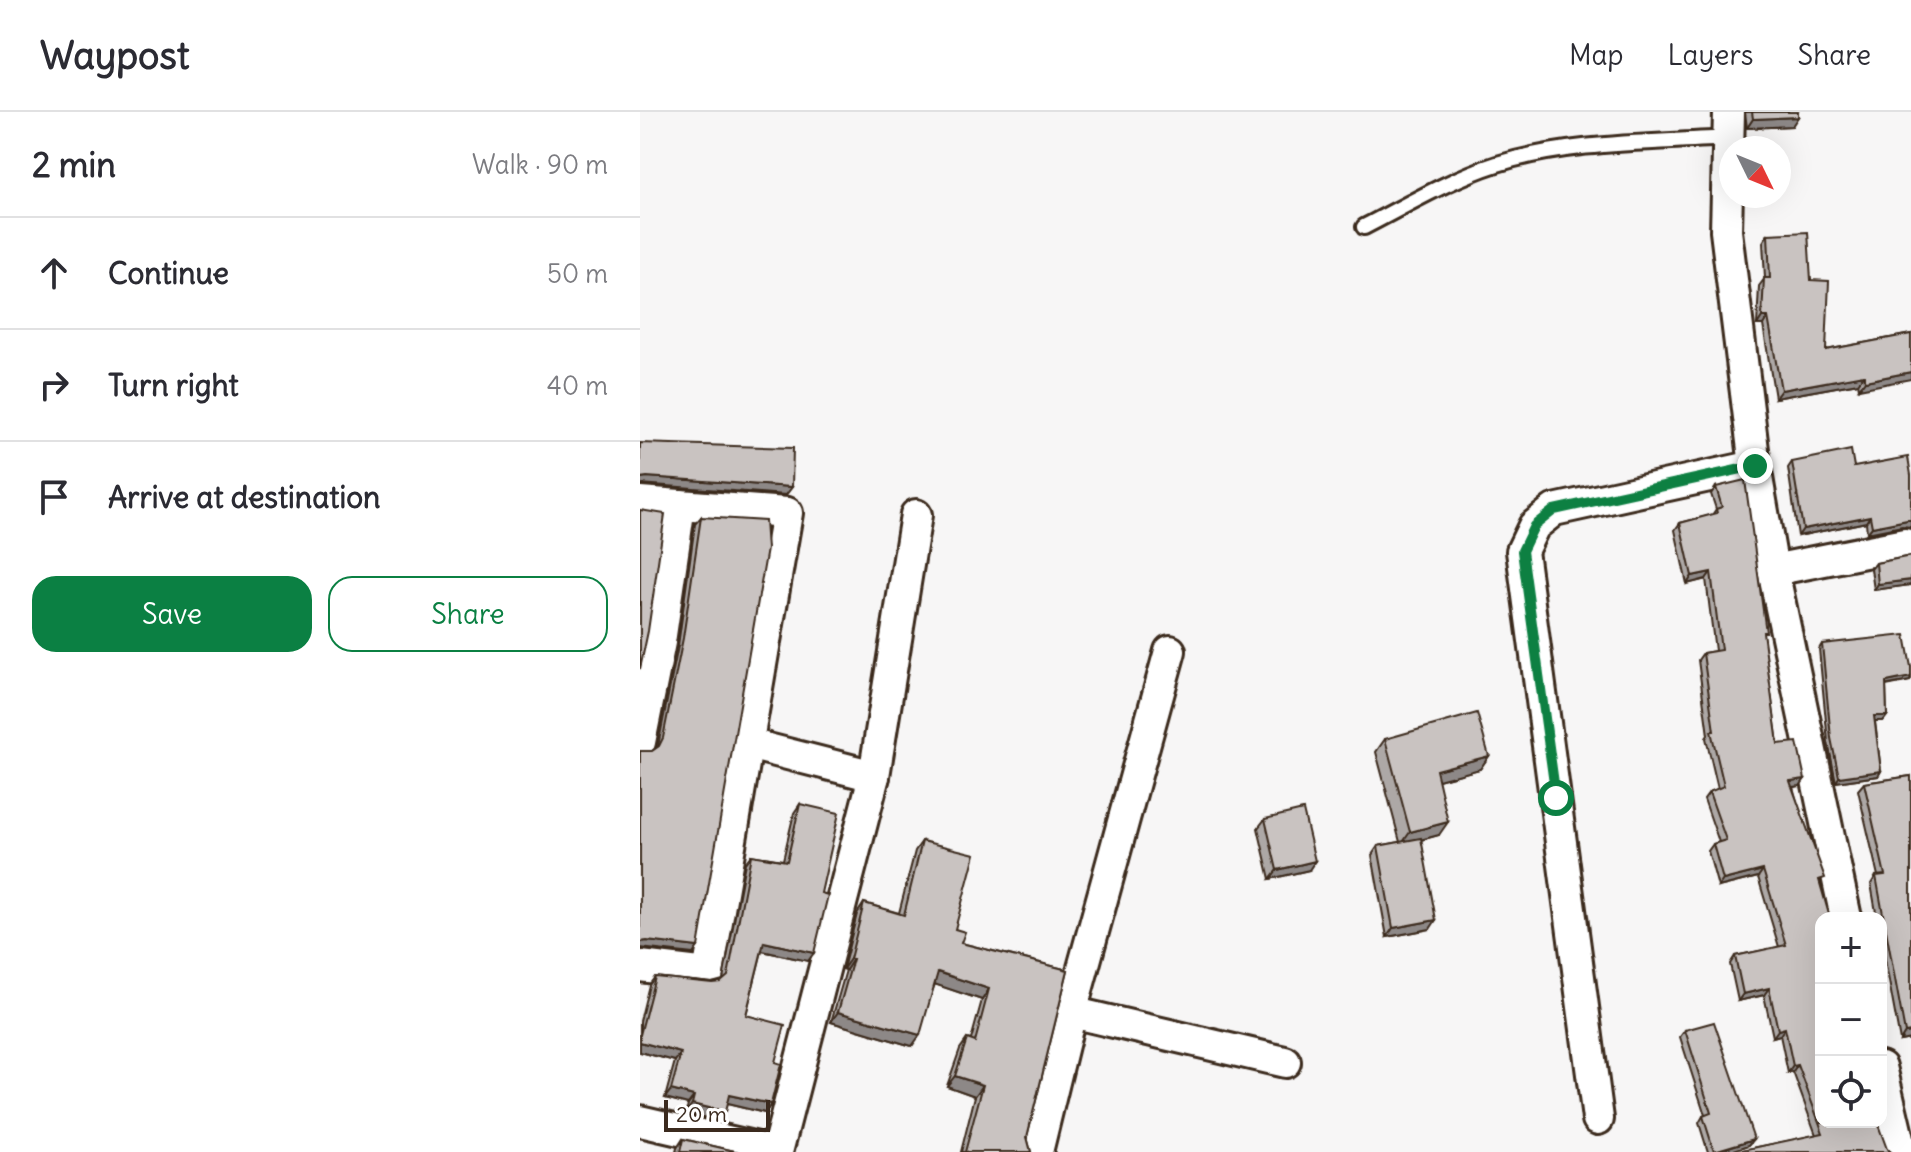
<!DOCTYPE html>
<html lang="en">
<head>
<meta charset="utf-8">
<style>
	body { margin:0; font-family:Delius,sans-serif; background:#f2f2f3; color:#2b2b33 }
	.controls { position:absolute; right:24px; bottom:24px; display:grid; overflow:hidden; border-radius:16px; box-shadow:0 8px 32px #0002 }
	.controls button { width:72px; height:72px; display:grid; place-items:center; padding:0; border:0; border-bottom:2px solid #e1e1e2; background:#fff; color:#2b2b33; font:40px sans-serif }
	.compass { position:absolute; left:1079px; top:24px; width:72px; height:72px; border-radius:50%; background:#fff; box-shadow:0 8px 32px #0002; rotate:133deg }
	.scale { position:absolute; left:24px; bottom:20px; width:106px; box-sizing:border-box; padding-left:8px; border:4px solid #3b2a1e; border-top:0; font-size:22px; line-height:28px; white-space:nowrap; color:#3b2a1e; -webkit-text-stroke:6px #fff; paint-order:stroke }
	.stop { position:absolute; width:24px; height:24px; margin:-18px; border:6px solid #0b8043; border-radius:50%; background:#fff }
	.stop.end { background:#0b8043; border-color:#fff; box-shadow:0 2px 8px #0008 }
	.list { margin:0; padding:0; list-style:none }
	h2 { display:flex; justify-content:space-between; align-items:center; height:104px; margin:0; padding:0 32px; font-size:34px }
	h2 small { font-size:26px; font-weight:400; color:#7c7c81 }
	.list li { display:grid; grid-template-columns:52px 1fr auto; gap:24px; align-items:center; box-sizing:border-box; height:112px; padding:0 32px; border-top:2px solid #e1e1e2 }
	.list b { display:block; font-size:30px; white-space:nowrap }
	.list em { font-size:26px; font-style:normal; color:#7c7c81 }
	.actions { display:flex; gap:16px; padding:24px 32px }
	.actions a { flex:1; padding:18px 0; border:2px solid #0b8043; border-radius:24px; text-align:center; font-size:28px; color:#0b8043 }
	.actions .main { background:#0b8043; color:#fff }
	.icon { flex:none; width:44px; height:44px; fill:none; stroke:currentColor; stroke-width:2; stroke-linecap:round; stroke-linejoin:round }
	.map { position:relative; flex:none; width:1271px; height:1040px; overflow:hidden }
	header { display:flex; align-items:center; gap:48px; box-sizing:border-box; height:112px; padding:0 40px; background:#fff; border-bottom:2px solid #e1e1e2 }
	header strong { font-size:38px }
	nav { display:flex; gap:44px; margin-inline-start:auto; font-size:28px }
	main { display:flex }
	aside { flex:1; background:#fff }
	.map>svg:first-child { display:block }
</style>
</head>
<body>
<header>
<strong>Waypost</strong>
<nav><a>Map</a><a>Layers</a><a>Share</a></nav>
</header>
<main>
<aside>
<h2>2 min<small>Walk · 90 m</small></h2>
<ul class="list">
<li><svg class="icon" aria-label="ahead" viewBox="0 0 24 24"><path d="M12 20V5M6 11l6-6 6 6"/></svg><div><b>Continue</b></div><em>50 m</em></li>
<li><svg class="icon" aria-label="right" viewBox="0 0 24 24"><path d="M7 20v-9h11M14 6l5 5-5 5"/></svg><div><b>Turn right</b></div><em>40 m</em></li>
<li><svg class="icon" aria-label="arrive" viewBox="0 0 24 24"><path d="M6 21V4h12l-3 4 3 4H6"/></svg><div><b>Arrive at destination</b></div></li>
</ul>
<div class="actions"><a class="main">Save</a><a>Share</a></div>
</aside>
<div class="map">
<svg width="1271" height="1040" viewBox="0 0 1271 1040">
	<rect width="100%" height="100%" fill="#f7f6f6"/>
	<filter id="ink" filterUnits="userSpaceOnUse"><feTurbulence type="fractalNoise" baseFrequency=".0125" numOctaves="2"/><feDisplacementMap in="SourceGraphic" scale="16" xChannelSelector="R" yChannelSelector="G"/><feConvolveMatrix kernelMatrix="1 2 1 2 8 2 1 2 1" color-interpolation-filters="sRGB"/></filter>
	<g filter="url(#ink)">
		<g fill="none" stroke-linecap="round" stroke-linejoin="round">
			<defs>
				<path id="lane" d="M 724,115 C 767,93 810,67 857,52 C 931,29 1012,31 1088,26"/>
				<g id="street">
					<path d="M 1089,0 L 1086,119 L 1115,354 L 1133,458 L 1206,806"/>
					<path d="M 0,390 L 147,401 L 68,862 L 0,854"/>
					<path d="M 1133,458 L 1265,432"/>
					<path d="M 0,630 L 20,530 L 40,393"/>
					<path d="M 108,632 L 234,664"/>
					<path d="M 431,900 L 530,539"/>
					<path d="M 1241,955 L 1261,1040"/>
					<path d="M 958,1007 L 882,439 L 894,414 L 914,398 L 1115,354"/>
					<path d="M 0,1009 L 135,1040"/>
					<path d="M 137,1040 L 234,664 L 276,403"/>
					<path d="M 397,1040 L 431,900 L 645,950"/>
				</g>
			</defs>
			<use href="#lane" stroke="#3b2a1e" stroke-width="20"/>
			<use href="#street" stroke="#3b2a1e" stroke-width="36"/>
			<use href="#lane" stroke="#fff" stroke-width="14"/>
			<use href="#street" stroke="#fff" stroke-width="30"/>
		</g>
		<g fill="#ada8a6" stroke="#3b2a1e" stroke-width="2">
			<path d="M 1105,0 L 1158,0 L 1152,14 L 1107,16 Z"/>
			<path d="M 1128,122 L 1171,168 L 1186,238 L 1271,222 L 1219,277 L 1218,271 L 1135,286 L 1123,213 L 1117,213 L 1119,174 L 1125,166 L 1123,130 Z"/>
			<path d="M 1152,350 L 1214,355 L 1262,414 L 1227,421 L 1226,410 L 1158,424 L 1148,356 Z"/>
			<path d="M 1076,375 L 1123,524 L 1138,632 L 1160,674 L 1153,675 L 1180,772 L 1181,1010 L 1247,1037 L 1250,1040 L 1102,1040 L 1103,1038 L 1176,1023 L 1153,960 L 1148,961 L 1140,923 L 1133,925 L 1124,883 L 1098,889 L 1090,852 L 1095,844 L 1139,835 L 1118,765 L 1078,775 L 1068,739 L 1073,732 L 1079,730 L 1064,687 L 1069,680 L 1078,677 L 1066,626 L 1068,623 L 1058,548 L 1063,541 L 1075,539 L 1066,467 L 1047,472 L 1035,418 L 1040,411 L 1072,403 L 1076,397 L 1071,382 Z"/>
			<path d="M 61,405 L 53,842 L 0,836 L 12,639 L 18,634 L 38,534 L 55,412 Z"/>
			<path d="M 1271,444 L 1271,473 L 1234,478 L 1231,457 L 1236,451 Z"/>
			<path d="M 1182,532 L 1271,555 L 1271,567 L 1270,569 L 1246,574 L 1247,604 L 1243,609 L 1235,609 L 1241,659 L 1238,664 L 1196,670 L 1188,630 L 1179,537 Z"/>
			<path d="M 745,627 L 849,644 L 840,657 L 798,668 L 799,723 L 781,728 L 790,817 L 747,825 L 732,743 L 738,734 L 760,730 L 736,640 Z"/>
			<path d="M 1271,664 L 1271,927 L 1260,929 L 1241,826 L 1241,806 L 1237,806 L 1231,772 L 1236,764 L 1238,764 L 1218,678 L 1224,671 Z"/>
			<path d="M 160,692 L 181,781 L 168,849 L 122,839 L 106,903 L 135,950 L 131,992 L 125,1001 L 87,992 L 79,1009 L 46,1001 L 48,992 L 25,986 L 35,949 L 0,940 L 0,909 L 9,873 L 15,865 L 72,871 L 83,868 L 105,751 L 111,743 L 143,748 L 154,701 Z"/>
			<path d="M 625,707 L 669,758 L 630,767 L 618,716 Z"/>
			<path d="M 282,729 L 321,831 L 428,858 L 387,1025 L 391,1040 L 321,1040 L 335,984 L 307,974 L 320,937 L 327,927 L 331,928 L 342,888 L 295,872 L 272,934 L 191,910 L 206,858 L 203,857 L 217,802 L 224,791 L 259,801 L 275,739 Z"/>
			<path d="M 1045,918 L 1114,1027 L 1109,1033 L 1088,1040 L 1068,1040 L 1059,1011 L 1063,1004 L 1065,1003 L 1040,925 Z"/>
			<path d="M 43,1027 L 99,1040 L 36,1040 L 37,1036 Z"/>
		</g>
		<g fill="#8d8887" stroke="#3b2a1e" stroke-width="2">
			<path d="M 1158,5 L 1152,14 L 1107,16 L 1113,7 Z"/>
			<path d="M 1122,205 L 1128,205 L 1123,213 L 1117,213 Z"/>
			<path d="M 1271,260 L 1271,267 L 1219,277 L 1225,269 Z"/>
			<path d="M 1224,263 L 1218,271 L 1135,286 L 1141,278 Z"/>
			<path d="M 7,365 L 152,375 L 146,383 L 0,372 L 0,366 Z"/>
			<path d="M 1230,404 L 1226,410 L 1158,424 L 1163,417 Z"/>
			<path d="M 1267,408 L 1271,408 L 1271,415 L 1262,414 L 1227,421 L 1232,415 Z"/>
			<path d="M 1071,460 L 1066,467 L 1047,472 L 1052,464 Z"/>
			<path d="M 1271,468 L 1271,473 L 1234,478 L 1238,472 Z"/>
			<path d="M 1271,565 L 1270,569 L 1243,574 L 1246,570 Z"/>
			<path d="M 1234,604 L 1247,604 L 1243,609 L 1231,609 Z"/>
			<path d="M 849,644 L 840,657 L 787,671 L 796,658 Z"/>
			<path d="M 1241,659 L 1238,664 L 1196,670 L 1199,665 Z"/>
			<path d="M 1165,667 L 1160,674 L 1145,676 L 1150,669 Z"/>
			<path d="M 808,710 L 799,723 L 761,733 L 770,720 Z"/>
			<path d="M 675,749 L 669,758 L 630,767 L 637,758 Z"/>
			<path d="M 1123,758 L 1118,765 L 1078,775 L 1083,768 Z"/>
			<path d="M 796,808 L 790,817 L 747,825 L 753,816 Z"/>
			<path d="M 7,829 L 58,835 L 53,842 L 0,836 L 0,830 Z"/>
			<path d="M 124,830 L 174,841 L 168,849 L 118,838 Z"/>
			<path d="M 210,847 L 213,847 L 206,858 L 203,857 Z"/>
			<path d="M 298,860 L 349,877 L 342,888 L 291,871 Z"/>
			<path d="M 1129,876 L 1124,883 L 1098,889 L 1103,882 Z"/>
			<path d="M 198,900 L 280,923 L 272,934 L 191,910 Z"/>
			<path d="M 1145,916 L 1140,923 L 1133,925 L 1138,918 Z"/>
			<path d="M 1271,920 L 1271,927 L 1260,929 L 1265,921 Z"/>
			<path d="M 0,930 L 41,941 L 35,949 L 0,940 Z"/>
			<path d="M 1158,953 L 1153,960 L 1148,961 L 1153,954 Z"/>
			<path d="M 315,964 L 343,973 L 335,984 L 307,974 Z"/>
			<path d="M 31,978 L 54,984 L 48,992 L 25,986 Z"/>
			<path d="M 89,983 L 131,992 L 125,1001 L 83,991 Z"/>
			<path d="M 52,992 L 85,1000 L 79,1009 L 46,1001 Z"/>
			<path d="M 1114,1027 L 1109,1033 L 1088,1040 L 1073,1040 Z"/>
		</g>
		<g fill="#c9c3c1" stroke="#3b2a1e" stroke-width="2">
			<path d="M 1112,0 L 1158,0 L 1158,5 L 1113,7 Z"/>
			<path d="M 1168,120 L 1171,168 L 1189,169 L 1186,238 L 1271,222 L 1271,260 L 1225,269 L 1224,263 L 1141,278 L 1128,205 L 1122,205 L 1124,166 L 1130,166 L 1128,122 Z"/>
			<path d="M 0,331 L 153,336 L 152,375 L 7,365 L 0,366 Z"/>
			<path d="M 1211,338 L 1214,355 L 1268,345 L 1271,363 L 1271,408 L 1267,408 L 1232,415 L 1230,404 L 1163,417 L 1152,350 Z"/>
			<path d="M 1105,368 L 1126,520 L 1123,520 L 1138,632 L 1157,630 L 1165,667 L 1150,669 L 1185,766 L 1179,768 L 1190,806 L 1181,806 L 1181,1010 L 1237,1010 L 1247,1037 L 1250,1040 L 1103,1040 L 1103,1038 L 1183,1021 L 1158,953 L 1153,954 L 1145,916 L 1138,918 L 1129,876 L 1103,882 L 1095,844 L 1146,833 L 1123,758 L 1083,768 L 1073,732 L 1086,728 L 1069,680 L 1084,674 L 1071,619 L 1074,619 L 1063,541 L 1081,538 L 1071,460 L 1052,464 L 1040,411 L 1077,401 L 1076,397 L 1082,395 L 1076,375 Z"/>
			<path d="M 0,398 L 25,402 L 8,519 L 0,557 Z"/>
			<path d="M 61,405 L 125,409 L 127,437 L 58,835 L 7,829 L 0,830 L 0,639 L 12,639 L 19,634 L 23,626 L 43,526 Z"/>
			<path d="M 1271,444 L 1271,468 L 1238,472 L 1236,451 Z"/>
			<path d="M 1265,523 L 1271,555 L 1271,565 L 1246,570 L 1247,604 L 1234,604 L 1241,659 L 1199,665 L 1191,626 L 1182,532 Z"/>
			<path d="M 837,601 L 849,644 L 796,658 L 808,710 L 770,720 L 745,627 Z"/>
			<path d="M 1271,664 L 1271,920 L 1265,921 L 1236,764 L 1245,763 L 1224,671 Z"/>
			<path d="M 160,692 L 199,701 L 181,781 L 188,783 L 174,841 L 124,830 L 106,903 L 145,913 L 135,950 L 141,952 L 131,992 L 89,983 L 85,1000 L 52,992 L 54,984 L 31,978 L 41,941 L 0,930 L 0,923 L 15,865 L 72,871 L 81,870 L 88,864 L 111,743 L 147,749 Z"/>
			<path d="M 663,698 L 675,749 L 637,758 L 625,707 Z"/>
			<path d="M 781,726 L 796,808 L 753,816 L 738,734 Z"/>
			<path d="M 282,729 L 335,742 L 315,817 L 325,820 L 321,831 L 428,858 L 387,1025 L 391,1040 L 325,1040 L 343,973 L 315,964 L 327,927 L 335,930 L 349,877 L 298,860 L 280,923 L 198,900 L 213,847 L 210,847 L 224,791 L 264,803 Z"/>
			<path d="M 1074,910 L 1114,1027 L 1074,1039 L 1063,1004 L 1071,1001 L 1045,918 Z"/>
			<path d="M 43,1027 L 99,1040 L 40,1040 Z"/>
		</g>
	</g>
	<g fill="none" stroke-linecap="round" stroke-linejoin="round" filter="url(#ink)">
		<path stroke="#0b8043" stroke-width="10" d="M 916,686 L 882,439 L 894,414 L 914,398 L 1115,354"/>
	</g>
</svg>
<div class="controls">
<button>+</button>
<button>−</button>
<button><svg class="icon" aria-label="locate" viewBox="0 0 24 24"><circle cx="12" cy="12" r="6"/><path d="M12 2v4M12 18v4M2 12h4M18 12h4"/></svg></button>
</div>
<svg class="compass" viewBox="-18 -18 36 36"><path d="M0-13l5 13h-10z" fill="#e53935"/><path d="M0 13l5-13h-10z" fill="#7c7c81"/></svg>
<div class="scale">20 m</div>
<div class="stop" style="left:916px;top:686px"></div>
<div class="stop end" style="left:1115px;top:354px"></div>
</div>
</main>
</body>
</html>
